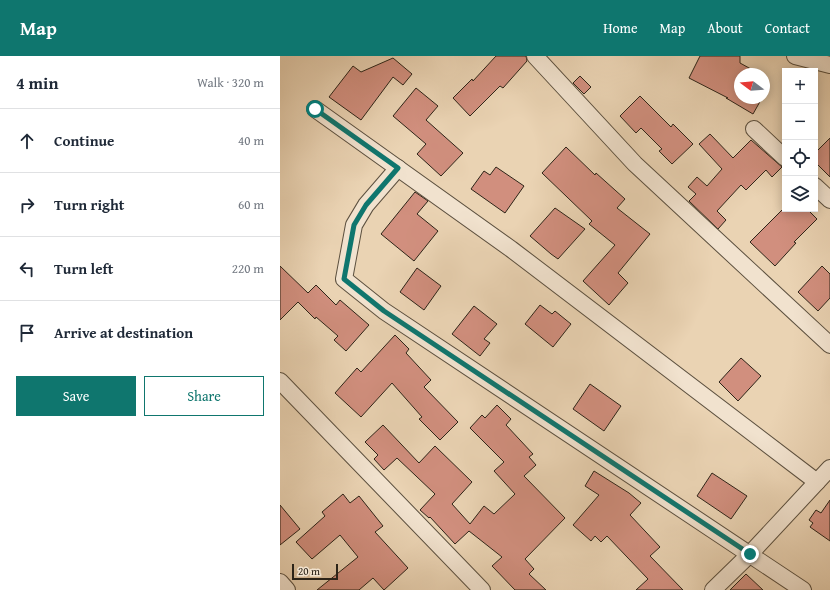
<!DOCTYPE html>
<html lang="en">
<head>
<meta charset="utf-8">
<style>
	body { margin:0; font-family:"Gentium Book Plus",serif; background:#f6f6f7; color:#1f2937 }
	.controls { position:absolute; right:12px; top:12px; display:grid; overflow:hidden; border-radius:0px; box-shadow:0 2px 10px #0003 }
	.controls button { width:36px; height:36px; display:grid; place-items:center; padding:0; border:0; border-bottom:1px solid #e0e1e3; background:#fff; color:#1f2937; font:20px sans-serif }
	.compass { position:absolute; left:454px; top:12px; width:36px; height:36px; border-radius:50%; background:#fff; box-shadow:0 2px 10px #0003; rotate:286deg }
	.scale { position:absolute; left:12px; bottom:10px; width:46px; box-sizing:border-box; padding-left:4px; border:2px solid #2d2418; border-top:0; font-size:11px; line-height:14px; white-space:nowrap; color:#2d2418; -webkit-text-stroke:3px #f1e2ce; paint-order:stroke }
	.stop { position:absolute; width:12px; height:12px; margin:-9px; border:3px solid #0f766e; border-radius:50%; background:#fff }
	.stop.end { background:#0f766e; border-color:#fff; box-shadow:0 1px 4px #0008 }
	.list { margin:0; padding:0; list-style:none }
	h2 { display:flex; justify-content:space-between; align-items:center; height:52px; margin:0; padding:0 16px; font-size:17px }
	h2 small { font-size:13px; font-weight:400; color:#747a83 }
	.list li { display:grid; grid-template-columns:26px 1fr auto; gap:12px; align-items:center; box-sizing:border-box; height:64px; padding:0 16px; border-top:1px solid #e0e1e3 }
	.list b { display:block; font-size:15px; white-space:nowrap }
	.list em { font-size:13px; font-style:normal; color:#747a83 }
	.actions { display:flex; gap:8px; padding:12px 16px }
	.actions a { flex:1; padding:9px 0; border:1px solid #0f766e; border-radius:0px; text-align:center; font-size:14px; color:#0f766e }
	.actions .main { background:#0f766e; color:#fff }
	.icon { flex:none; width:22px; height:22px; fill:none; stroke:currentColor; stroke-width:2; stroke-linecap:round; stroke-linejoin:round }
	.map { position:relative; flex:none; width:550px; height:534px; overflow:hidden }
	header { display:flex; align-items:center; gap:24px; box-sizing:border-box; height:56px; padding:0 20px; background:#0f766e; color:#fff }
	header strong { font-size:19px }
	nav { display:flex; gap:22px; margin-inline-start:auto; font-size:14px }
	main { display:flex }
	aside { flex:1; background:#fff }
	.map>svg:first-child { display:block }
</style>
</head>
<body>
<header>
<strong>Map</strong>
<nav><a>Home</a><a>Map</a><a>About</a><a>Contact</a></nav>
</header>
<main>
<aside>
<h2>4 min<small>Walk · 320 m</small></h2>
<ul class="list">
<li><svg class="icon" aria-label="ahead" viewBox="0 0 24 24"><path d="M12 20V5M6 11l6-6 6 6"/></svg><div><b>Continue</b></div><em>40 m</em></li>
<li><svg class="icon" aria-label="right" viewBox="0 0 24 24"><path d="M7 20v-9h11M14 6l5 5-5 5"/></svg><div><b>Turn right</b></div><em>60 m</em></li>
<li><svg class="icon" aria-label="left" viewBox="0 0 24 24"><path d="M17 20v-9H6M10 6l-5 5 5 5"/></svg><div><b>Turn left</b></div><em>220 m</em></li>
<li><svg class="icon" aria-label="arrive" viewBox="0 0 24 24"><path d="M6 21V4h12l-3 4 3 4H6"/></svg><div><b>Arrive at destination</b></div></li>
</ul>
<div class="actions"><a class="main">Save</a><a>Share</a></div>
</aside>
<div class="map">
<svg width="550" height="534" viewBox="0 0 550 534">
	<rect width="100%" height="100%" fill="#ead3b3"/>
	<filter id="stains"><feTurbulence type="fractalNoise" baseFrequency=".005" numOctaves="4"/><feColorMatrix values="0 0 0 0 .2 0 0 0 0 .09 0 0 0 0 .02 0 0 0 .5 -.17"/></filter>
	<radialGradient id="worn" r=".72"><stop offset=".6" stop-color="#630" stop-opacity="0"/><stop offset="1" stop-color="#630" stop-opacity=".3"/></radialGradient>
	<g fill="#d18f7e" stroke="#2d2418">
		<path d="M 216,0 L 246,0 L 247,5 L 223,32 L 220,30 L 190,60 L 173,42 L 192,23 L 193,25 Z"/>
		<path d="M 420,0 L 460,0 L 460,7 L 480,18 L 460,18 L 460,42 L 482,42 L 473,58 L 446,42 L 448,42 L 409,22 Z"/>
		<path d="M 113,2 L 132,18 L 123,29 L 113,21 L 81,64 L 49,41 L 73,10 L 81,16 Z"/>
		<path d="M 300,20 L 311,31 L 304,38 L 293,27 Z"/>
		<path d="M 136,32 L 158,50 L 146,64 L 183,97 L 161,120 L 137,98 L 146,88 L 113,60 Z"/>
		<path d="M 360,40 L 391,71 L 393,68 L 413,88 L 392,108 L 379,95 L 382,93 L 361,72 L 356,77 L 340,60 Z"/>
		<path d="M 430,78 L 453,102 L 471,84 L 502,111 L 492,121 L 486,114 L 466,134 L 461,129 L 437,155 L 446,164 L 438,173 L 409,145 L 416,138 L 408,131 L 417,121 L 427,130 L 442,113 L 419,88 Z"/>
		<path d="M 550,82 L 550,121 L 535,106 L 535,97 Z"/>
		<path d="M 286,91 L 315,119 L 316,117 L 345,143 L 337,152 L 370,178 L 338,217 L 348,227 L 329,249 L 303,225 L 335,189 L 309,168 L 312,165 L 262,117 Z"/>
		<path d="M 216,111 L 244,130 L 225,157 L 191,133 L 204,115 L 210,119 Z"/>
		<path d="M 135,136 L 148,145 L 137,158 L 158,175 L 134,205 L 101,178 Z"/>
		<path d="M 275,152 L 305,173 L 278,203 L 271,198 L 250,180 Z"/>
		<path d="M 503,153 L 527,153 L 537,163 L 514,186 L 516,187 L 495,210 L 470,186 Z"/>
		<path d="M 0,210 L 28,237 L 36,229 L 56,249 L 60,244 L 89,269 L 66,295 L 54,284 L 58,280 L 36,261 L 35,263 L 18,246 L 0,264 Z"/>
		<path d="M 542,210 L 550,218 L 550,242 L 538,255 L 518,236 Z"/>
		<path d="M 137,212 L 161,230 L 144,254 L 120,236 Z"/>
		<path d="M 260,249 L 272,258 L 275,255 L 291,268 L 273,291 L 245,268 Z"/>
		<path d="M 194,250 L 217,268 L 204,283 L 210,287 L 200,300 L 172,278 Z"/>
		<path d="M 115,279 L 129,293 L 126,297 L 151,324 L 144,331 L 178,366 L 160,384 L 139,363 L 142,361 L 112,327 L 81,361 L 55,337 L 77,312 L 81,316 Z"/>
		<path d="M 461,302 L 481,320 L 458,345 L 439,326 Z"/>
		<path d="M 310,328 L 341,350 L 324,375 L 293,353 Z"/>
		<path d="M 217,349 L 231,363 L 226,369 L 253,398 L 249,401 L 256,409 L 244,420 L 285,462 L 245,503 L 254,513 L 249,518 L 266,534 L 235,534 L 212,510 L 222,501 L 189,475 L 175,488 L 150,461 L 149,462 L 140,454 L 155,438 L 117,402 L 104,414 L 94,403 L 98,399 L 85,386 L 103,369 L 139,407 L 155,390 L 192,426 L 172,448 L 190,468 L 204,450 L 214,458 L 235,438 L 214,415 L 224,406 L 190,372 L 202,359 L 205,362 Z"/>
		<path d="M 314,415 L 349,437 L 361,447 L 350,459 L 380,491 L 370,500 L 403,534 L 356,534 L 368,523 L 327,480 L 321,486 L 315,480 L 311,485 L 293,469 L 319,439 L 305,430 Z"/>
		<path d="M 432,417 L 467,440 L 451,463 L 417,440 Z"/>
		<path d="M 63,438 L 70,447 L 79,440 L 103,470 L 95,476 L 128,512 L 104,534 L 93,522 L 79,534 L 37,534 L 78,501 L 60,479 L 32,503 L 16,486 L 45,460 L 42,456 Z"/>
		<path d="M 550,444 L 550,485 L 530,471 L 533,467 L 529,464 L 536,454 L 541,457 Z"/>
		<path d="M 0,449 L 20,473 L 0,489 Z"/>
		<path d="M 466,518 L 483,534 L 450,534 Z"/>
	</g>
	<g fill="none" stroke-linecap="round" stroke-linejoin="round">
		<defs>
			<g id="minor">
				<path d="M 255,0 L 355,108 L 550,289"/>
				<path d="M 515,0 L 550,9"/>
				<path d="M 35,53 L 231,193 L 537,426"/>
				<path d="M 474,73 L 505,102"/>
				<path d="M 118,112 L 86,149 L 74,169 L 64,223 L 104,255 L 523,534"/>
				<path d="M 535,130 L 550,144"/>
				<path d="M 0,325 L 202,534"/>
				<path d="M 0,526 L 7,534"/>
				<path d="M 433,534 L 470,498 L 550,412"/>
			</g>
		</defs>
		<use href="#minor" stroke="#5c503f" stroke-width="18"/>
		<use href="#minor" stroke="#f1e2ce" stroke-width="16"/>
	</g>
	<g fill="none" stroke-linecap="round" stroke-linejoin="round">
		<path stroke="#0f766e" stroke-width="5" d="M 35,53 L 118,112 L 86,149 L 74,169 L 64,223 L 104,255 L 470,498"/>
	</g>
	<rect width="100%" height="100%" filter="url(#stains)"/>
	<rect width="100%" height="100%" fill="url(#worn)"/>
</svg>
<div class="controls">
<button>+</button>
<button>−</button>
<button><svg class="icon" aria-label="locate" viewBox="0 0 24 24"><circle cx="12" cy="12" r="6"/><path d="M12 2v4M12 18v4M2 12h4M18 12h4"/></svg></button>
<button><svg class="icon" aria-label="layers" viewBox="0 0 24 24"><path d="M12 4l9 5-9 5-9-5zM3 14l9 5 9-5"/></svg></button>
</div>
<svg class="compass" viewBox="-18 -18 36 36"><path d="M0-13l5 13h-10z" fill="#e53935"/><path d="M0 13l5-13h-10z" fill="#747a83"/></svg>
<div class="scale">20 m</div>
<div class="stop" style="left:35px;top:53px"></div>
<div class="stop end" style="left:470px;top:498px"></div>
</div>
</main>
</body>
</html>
